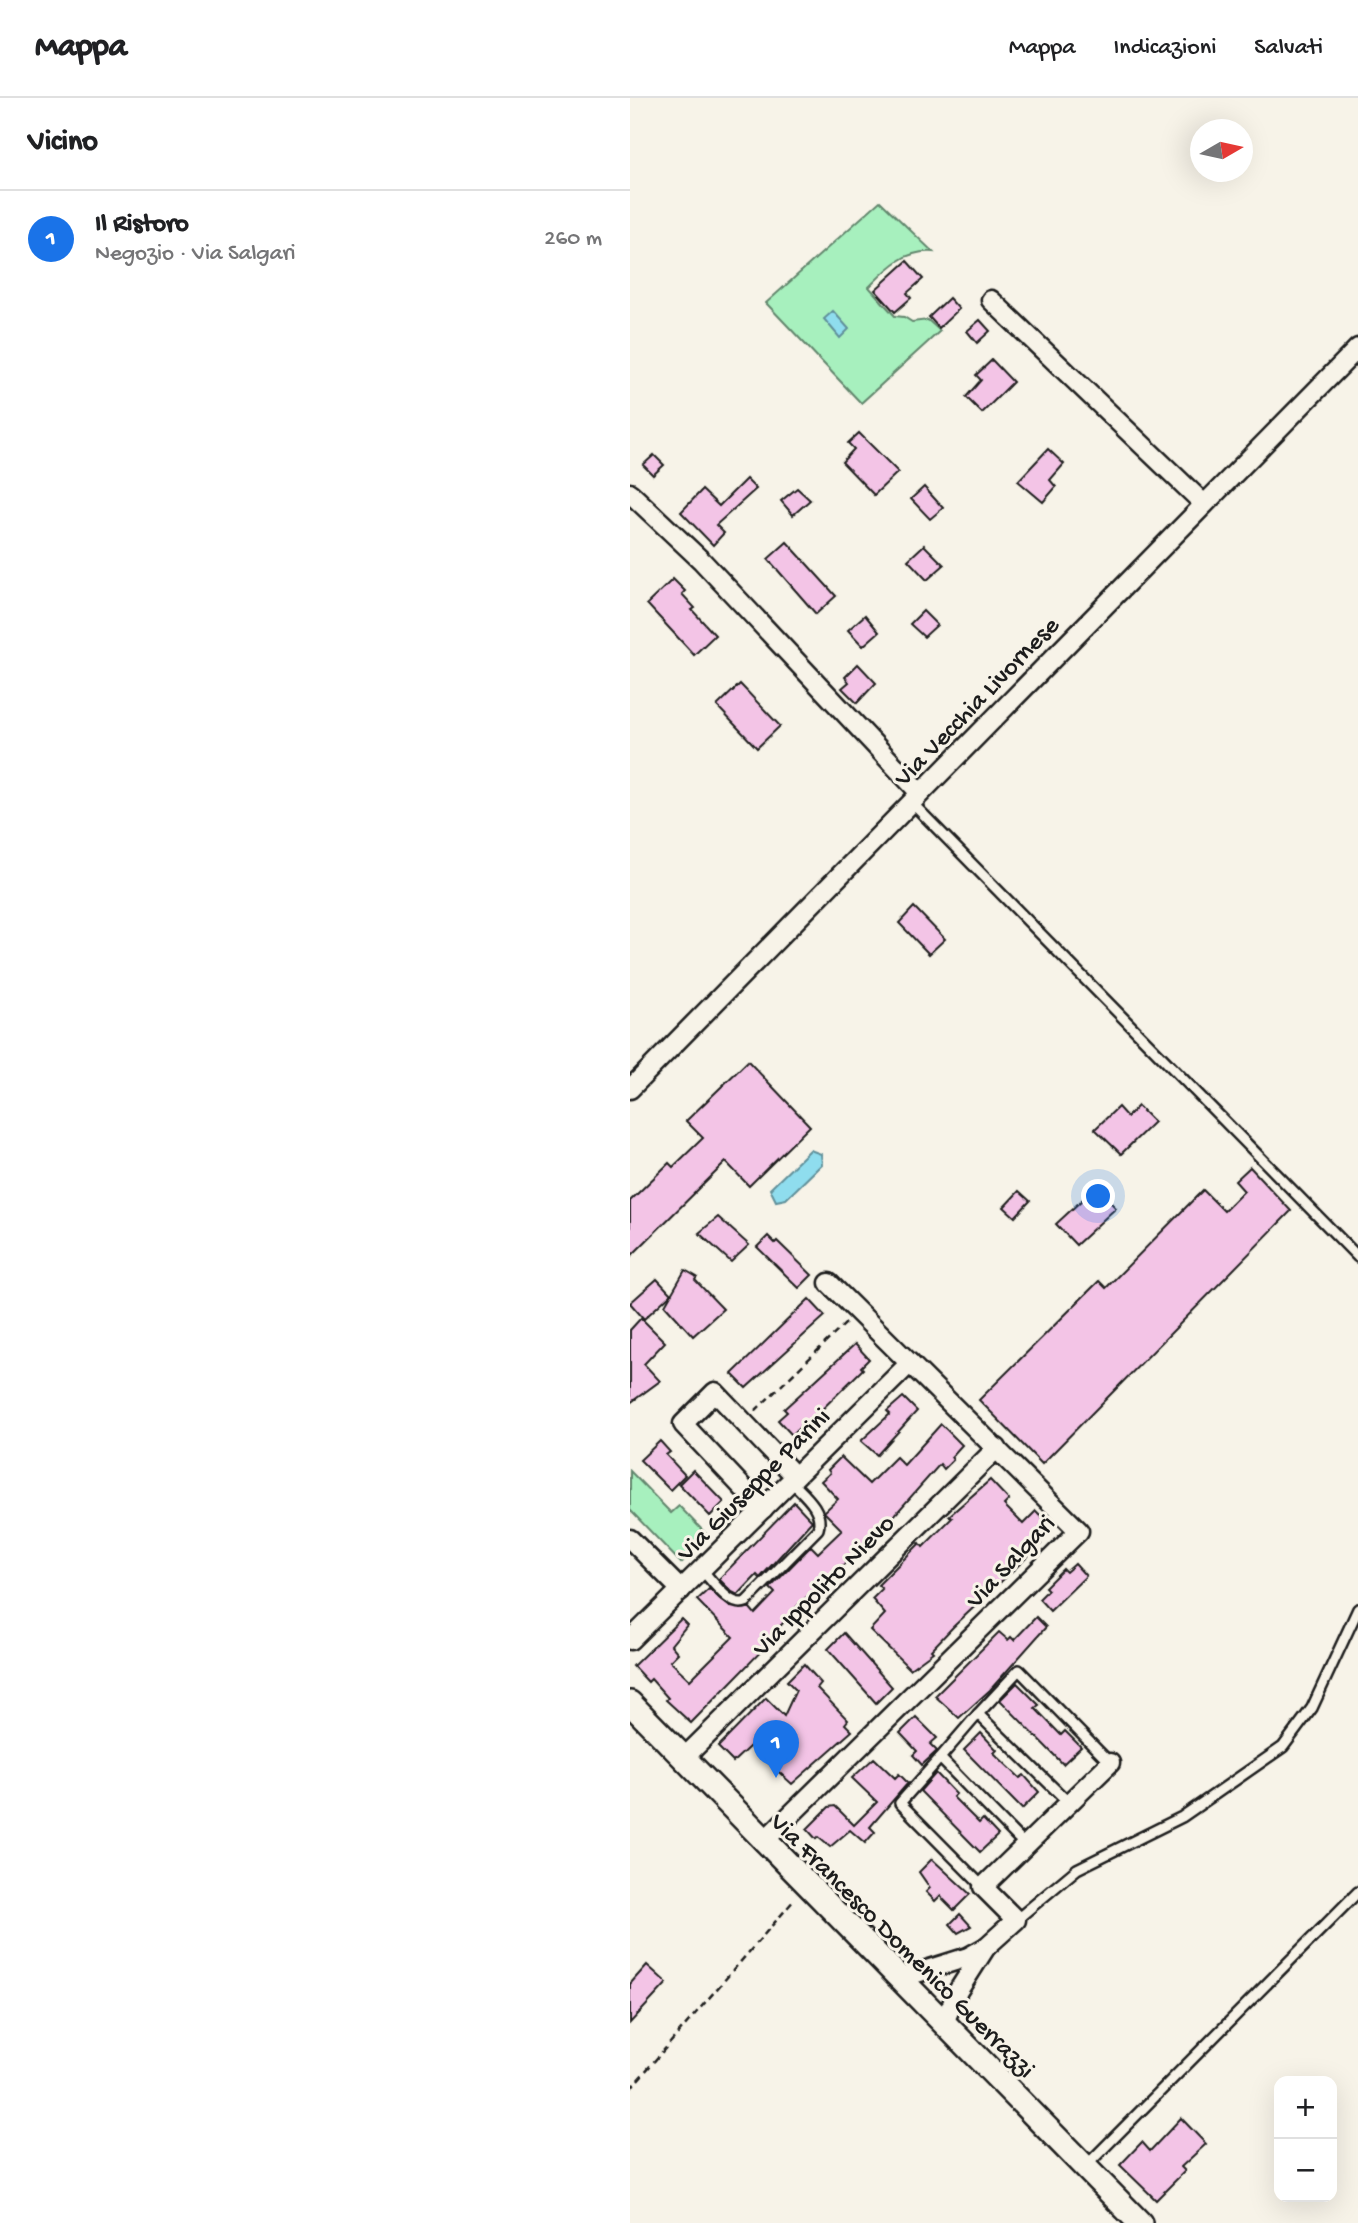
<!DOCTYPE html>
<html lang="it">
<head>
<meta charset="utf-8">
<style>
	body { margin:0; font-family:"Gochi Hand",sans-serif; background:#f6f6f6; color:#202124 }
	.controls { position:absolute; right:21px; bottom:21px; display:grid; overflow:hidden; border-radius:14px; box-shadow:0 7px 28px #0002 }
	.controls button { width:63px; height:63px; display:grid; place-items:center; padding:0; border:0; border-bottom:2px solid #e0e0e0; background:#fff; color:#202124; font:35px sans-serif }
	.compass { position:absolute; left:560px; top:21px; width:63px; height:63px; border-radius:50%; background:#fff; box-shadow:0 7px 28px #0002; rotate:81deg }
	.you { position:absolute; left:469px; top:1099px; width:24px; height:24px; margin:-18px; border:5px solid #fff; border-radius:50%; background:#1a73e8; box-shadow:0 0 0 10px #1a73e833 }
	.badge { display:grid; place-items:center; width:46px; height:46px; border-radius:50%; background:#1a73e8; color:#fff; font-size:23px; font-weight:700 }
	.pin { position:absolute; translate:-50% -58px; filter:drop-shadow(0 2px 4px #0008) }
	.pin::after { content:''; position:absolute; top:37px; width:24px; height:21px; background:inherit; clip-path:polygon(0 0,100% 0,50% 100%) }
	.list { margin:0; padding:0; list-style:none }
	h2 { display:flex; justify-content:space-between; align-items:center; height:91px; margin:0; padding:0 28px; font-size:30px }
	h2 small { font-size:23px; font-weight:400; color:#757577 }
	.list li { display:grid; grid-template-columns:46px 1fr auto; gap:21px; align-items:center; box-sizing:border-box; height:98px; padding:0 28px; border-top:2px solid #e0e0e0 }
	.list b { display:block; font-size:26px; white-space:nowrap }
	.list p { margin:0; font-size:23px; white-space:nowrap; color:#757577 }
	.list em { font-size:23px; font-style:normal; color:#757577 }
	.map { position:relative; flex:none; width:728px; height:2125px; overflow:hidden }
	header { display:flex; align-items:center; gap:42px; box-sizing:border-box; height:98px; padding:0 35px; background:#fff; border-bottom:2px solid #e0e0e0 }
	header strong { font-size:33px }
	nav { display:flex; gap:38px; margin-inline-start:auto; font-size:24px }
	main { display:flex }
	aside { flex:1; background:#fff }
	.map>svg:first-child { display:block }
</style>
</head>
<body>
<header>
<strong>Mappa</strong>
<nav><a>Mappa</a><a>Indicazioni</a><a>Salvati</a></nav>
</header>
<main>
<aside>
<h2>Vicino<small></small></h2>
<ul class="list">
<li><span class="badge">1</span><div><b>Il Ristoro</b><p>Negozio · Via Salgari</p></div><em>260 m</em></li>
</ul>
</aside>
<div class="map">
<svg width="728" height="2125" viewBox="0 0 728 2125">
	<rect width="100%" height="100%" fill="#f7f3e8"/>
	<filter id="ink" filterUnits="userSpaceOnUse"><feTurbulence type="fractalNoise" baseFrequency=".0143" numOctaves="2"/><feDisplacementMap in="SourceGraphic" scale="14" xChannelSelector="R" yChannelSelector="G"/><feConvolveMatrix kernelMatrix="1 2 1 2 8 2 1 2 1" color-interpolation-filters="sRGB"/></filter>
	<g filter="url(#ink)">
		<g fill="#a7f0be" stroke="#62866d" stroke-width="2">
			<path d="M 250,103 L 303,154 C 274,152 258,170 239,189 L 265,218 L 274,219 L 282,224 L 298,222 L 310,233 L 231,305 L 136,205 Z"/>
			<path d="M 0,1373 L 41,1415 L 49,1408 L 79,1439 L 51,1465 L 0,1412 Z"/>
		</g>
		<g fill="#8fddee" stroke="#61909a" stroke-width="2">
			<path d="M 203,213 L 219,231 L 210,240 L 194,221 Z"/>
			<path d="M 180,1052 L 191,1056 L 192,1066 L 156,1101 L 146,1103 L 140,1091 Z"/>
		</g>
		<g fill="#f3c4e6" stroke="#1c1c1c" stroke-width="2">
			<path d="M 277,163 L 293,181 L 277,195 L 281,200 L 265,214 L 245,192 Z"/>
			<path d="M 319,200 L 329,211 L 309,230 L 299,219 Z"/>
			<path d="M 350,222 L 360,233 L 347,245 L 337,233 Z"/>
			<path d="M 362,262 L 383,284 L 352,315 L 336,299 L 351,282 L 346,277 Z"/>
			<path d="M 229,335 L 268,374 L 244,397 L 212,364 L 224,351 L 218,345 Z"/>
			<path d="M 418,351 L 434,366 L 420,382 L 426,389 L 413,404 L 388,383 Z"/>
			<path d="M 24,357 L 34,367 L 23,377 L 13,367 Z"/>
			<path d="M 116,381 L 126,391 L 86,427 L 94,435 L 83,447 L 51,414 L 72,392 L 89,408 Z"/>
			<path d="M 294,389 L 313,410 L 300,421 L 281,401 Z"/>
			<path d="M 167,390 L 180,402 L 163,417 L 151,403 Z"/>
			<path d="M 157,444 L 206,498 L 186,516 L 138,461 Z"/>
			<path d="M 294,447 L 314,467 L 297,482 L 278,462 Z"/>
			<path d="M 43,481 L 55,493 L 52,496 L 65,510 L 62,512 L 85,537 L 64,557 L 17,506 Z"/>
			<path d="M 293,513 L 307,527 L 294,539 L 280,526 Z"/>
			<path d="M 235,517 L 249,534 L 233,548 L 218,532 Z"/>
			<path d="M 228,566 L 246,585 L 227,605 L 212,590 L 219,584 L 215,579 Z"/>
			<path d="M 110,586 L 150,628 L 127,650 L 87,608 Z"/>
			<path d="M 284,809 L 315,841 L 299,856 L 269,825 Z"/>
			<path d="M 118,963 L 180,1028 L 119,1088 L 96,1064 L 0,1159 L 0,1103 L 39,1065 L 43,1069 L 73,1040 L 56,1023 Z"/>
			<path d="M 508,1008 L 524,1024 L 491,1056 L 465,1031 L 488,1009 L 497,1019 Z"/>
			<path d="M 620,1069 L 661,1113 L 412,1366 L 349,1302 L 469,1183 L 476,1190 L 573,1092 L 594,1113 L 614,1093 L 605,1083 Z"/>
			<path d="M 466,1089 L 486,1110 L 446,1147 L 426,1126 Z"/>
			<path d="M 389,1093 L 400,1103 L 385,1119 L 374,1109 Z"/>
			<path d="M 88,1119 L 119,1147 L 101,1164 L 69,1135 Z"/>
			<path d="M 138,1138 L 145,1145 L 147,1143 L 182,1177 L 169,1190 L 127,1149 Z"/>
			<path d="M 55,1172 L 67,1179 L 65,1182 L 93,1211 L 63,1238 L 35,1207 Z"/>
			<path d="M 27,1181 L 41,1196 L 14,1221 L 0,1205 Z"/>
			<path d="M 179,1201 L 195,1218 L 116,1290 L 102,1276 Z"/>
			<path d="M 11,1220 L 35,1244 L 14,1266 L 30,1283 L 0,1305 L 0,1232 Z"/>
			<path d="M 225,1246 L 239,1261 L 231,1269 L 233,1271 L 173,1330 L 171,1328 L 162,1337 L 148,1322 L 157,1314 L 154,1311 Z"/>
			<path d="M 273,1299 L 287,1313 L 247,1357 L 231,1343 L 260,1316 L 257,1313 Z"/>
			<path d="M 311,1326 L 332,1347 L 321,1359 L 323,1362 L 314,1371 L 310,1366 L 223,1464 L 221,1460 L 171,1504 L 146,1533 L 148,1536 L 61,1625 L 36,1602 L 38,1600 L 21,1581 L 18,1584 L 3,1568 L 51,1521 L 57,1527 L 41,1547 L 48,1555 L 40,1563 L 60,1582 L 103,1539 L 67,1502 L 79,1491 L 100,1509 L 120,1510 L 125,1516 L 145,1495 L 140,1490 L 181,1448 L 188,1455 L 212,1432 L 194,1414 L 208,1401 L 191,1383 L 200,1375 L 198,1372 L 211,1359 L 239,1386 L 266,1359 L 274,1367 Z"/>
			<path d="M 30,1343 L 40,1354 L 36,1357 L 55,1377 L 40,1392 L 10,1362 Z"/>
			<path d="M 63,1372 L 94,1404 L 80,1418 L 49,1386 Z"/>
			<path d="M 360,1382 L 379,1402 L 374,1407 L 393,1426 L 406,1413 L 422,1429 L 408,1442 L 411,1446 L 323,1529 L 301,1552 L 303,1554 L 280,1571 L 240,1532 L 255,1516 L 242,1501 L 252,1491 L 248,1487 L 290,1445 L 293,1449 L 322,1420 L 319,1418 Z"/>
			<path d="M 164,1404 L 182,1423 L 130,1480 L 127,1477 L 108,1497 L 102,1494 L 89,1481 Z"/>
			<path d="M 445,1466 L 456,1478 L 420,1513 L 409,1501 L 418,1492 L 415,1489 L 433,1471 L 436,1474 Z"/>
			<path d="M 406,1519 L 416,1529 L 360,1592 L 329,1620 L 305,1598 L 369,1534 L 378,1542 L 381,1539 L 384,1542 Z"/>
			<path d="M 214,1535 L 262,1589 L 246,1605 L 198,1551 Z"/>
			<path d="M 174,1566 L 191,1585 L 187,1590 L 218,1622 L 215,1626 L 222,1633 L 162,1686 L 120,1648 L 103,1664 L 88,1649 L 136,1600 L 154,1618 L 166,1592 L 157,1583 Z"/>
			<path d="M 387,1585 L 409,1607 L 405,1610 L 431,1637 L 435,1633 L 451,1649 L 433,1666 L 370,1602 Z"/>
			<path d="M 286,1619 L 307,1640 L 300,1646 L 307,1653 L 292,1667 L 283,1657 L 287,1653 L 270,1635 Z"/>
			<path d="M 351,1635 L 367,1652 L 364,1655 L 390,1680 L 394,1677 L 409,1694 L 392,1711 L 334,1652 Z"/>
			<path d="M 244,1660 L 265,1680 L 269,1676 L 278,1685 L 240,1729 L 245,1734 L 235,1745 L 220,1732 L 200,1749 L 188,1739 L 186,1741 L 177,1731 L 199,1709 L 205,1708 L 224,1727 L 247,1704 L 222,1680 Z"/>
			<path d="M 306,1675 L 326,1696 L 323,1699 L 349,1725 L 353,1721 L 368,1737 L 350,1754 L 290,1693 Z"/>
			<path d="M 302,1761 L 340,1796 L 324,1812 L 310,1798 L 305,1803 L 296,1794 L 300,1790 L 289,1774 Z"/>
			<path d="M 330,1816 L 341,1828 L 328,1835 L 320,1826 Z"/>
			<path d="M 17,1867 L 37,1885 L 0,1925 L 0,1886 Z"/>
			<path d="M 551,2020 L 576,2046 L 551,2069 L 555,2073 L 526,2102 L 490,2067 L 512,2044 L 520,2053 Z"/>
		</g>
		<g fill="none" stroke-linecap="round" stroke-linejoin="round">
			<defs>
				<g id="lane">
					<path d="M 282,705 L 728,1159"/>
					<path d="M 71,1471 C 82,1482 100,1511 116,1504 L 188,1431 C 194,1411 173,1396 161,1383"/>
					<path d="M 348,1616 L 310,1660 L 396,1748"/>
					<path d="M 310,1660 L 270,1705 L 353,1789"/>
					<path d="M 439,1705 L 348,1616 L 389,1572 L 480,1665"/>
					<path d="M 386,1822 L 447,1771 L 552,1719 L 653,1649 L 682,1610 L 728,1511"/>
					<path d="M 457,2067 L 728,1794"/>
				</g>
				<g id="street">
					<path d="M 361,202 L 574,406"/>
					<path d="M 0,395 L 72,463 L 290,695"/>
					<path d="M 0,991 L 728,250"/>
					<path d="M 133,1411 L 53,1326 L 85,1294 L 165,1378"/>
					<path d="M 0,1441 L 51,1492"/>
					<path d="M 0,1542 L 280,1265"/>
					<path d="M 54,1660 L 367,1350"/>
					<path d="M 133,1744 L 449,1433 L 199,1185"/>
					<path d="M 271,1880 L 338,1859 L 356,1849 L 386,1822 L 353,1789 L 480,1665"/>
					<path d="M 314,1924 L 328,1893 L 356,1849"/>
				</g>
				<path id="secondary" d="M 0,1605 L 510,2125"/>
			</defs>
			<use href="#lane" stroke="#1c1c1c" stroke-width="14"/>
			<use href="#street" stroke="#1c1c1c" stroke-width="23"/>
			<use href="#secondary" stroke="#1c1c1c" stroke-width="28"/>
			<g stroke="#1c1c1c" stroke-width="2.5" stroke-dasharray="7 5" stroke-linecap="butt">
				<path d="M 125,1313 L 216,1225"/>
				<path d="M 0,1991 L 165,1801"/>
			</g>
			<use href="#lane" stroke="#f7f3e8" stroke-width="9"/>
			<use href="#street" stroke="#f7f3e8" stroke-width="18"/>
			<use href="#secondary" stroke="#f7f3e8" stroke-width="23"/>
		</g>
	</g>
	<g text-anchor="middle" stroke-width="6" stroke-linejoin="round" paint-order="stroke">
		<g font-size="26" fill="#1c1c1c" stroke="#f7f3e8">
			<text transform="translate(345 602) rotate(-46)" y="9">Via Vecchia Livornese</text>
			<text transform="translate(122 1385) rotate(-45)" y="9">Via Giuseppe Parini</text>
			<text transform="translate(379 1462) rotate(-47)" y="9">Via Salgari</text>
			<text transform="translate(192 1486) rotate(-45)" y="9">Via Ippolito Nievo</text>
			<text transform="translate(274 1846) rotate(45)" y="9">Via Francesco Domenico Guerrazzi</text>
		</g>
	</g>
</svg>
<div class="controls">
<button>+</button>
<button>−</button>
</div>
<svg class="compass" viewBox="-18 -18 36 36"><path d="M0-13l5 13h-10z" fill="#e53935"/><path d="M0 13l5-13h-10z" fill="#757577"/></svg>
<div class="you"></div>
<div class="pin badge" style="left:146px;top:1680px">1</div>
</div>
</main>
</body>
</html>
